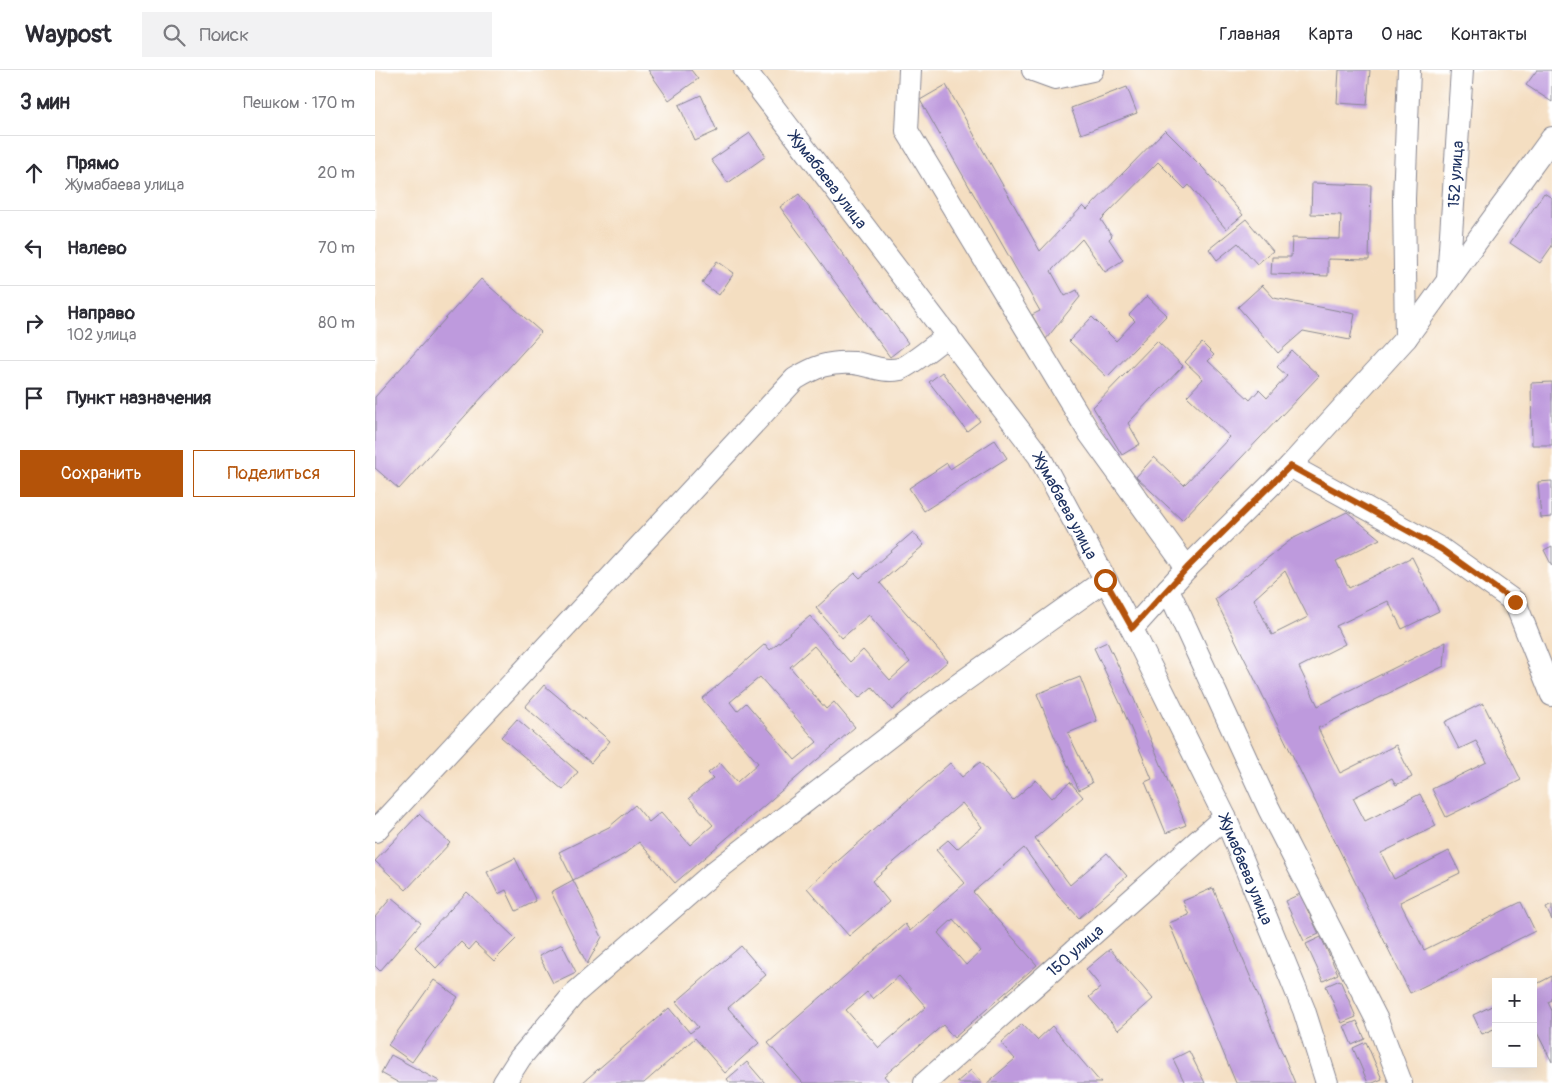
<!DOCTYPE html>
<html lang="ru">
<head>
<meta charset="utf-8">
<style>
	body { margin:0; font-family:Pangolin,sans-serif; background:#f2f2f3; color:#2b2b33 }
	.controls { position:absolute; right:15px; bottom:15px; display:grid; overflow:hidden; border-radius:0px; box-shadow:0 5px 20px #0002 }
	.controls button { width:45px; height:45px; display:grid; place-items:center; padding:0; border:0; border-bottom:1px solid #e1e1e2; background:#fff; color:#2b2b33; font:25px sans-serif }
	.stop { position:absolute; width:15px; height:15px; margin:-11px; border:4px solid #b45309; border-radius:50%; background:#fff }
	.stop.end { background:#b45309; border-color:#fff; box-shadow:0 1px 5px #0008 }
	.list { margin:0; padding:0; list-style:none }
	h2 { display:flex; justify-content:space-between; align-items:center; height:65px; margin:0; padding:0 20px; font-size:21px }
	h2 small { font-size:16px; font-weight:400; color:#7c7c81 }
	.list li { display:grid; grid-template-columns:32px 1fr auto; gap:15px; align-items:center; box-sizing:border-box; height:75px; padding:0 20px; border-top:1px solid #e1e1e2 }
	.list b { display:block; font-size:19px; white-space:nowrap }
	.list p { margin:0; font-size:16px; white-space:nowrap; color:#7c7c81 }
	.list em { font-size:16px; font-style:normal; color:#7c7c81 }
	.actions { display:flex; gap:10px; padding:15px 20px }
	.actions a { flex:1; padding:11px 0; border:1px solid #b45309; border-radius:0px; text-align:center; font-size:18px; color:#b45309 }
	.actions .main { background:#b45309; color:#fff }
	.icon { flex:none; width:28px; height:28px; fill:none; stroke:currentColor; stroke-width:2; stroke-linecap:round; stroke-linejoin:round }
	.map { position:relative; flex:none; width:1177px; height:1013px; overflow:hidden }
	header { display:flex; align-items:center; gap:30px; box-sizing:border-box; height:70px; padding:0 25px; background:#fff; border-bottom:1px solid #e1e1e2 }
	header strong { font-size:24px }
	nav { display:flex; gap:28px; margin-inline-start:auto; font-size:18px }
	.search { width:350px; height:45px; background:#f2f2f3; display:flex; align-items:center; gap:12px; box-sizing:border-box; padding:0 18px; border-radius:0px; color:#7c7c81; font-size:19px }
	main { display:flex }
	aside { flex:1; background:#fff }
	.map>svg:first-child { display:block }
</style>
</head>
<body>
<header>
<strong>Waypost</strong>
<div class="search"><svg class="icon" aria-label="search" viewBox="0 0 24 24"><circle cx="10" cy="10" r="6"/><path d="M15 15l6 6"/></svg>Поиск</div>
<nav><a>Главная</a><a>Карта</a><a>О нас</a><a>Контакты</a></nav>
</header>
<main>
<aside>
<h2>3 мин<small>Пешком · 170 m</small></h2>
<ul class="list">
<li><svg class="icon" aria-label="ahead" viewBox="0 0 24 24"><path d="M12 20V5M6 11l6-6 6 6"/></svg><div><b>Прямо</b><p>Жумабаева улица</p></div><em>20 m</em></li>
<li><svg class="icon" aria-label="left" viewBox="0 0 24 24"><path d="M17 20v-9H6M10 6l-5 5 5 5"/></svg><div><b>Налево</b></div><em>70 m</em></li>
<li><svg class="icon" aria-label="right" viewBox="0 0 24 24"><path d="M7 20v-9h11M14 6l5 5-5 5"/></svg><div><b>Направо</b><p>102 улица</p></div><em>80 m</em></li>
<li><svg class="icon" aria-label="arrive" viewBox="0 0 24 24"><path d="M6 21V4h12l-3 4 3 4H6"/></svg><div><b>Пункт назначения</b></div></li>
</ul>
<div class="actions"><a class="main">Сохранить</a><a>Поделиться</a></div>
</aside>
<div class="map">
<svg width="1177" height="1013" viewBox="0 0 1177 1013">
	<rect width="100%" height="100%" fill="#fff"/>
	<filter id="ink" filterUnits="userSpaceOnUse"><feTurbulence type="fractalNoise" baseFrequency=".02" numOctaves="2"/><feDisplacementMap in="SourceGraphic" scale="10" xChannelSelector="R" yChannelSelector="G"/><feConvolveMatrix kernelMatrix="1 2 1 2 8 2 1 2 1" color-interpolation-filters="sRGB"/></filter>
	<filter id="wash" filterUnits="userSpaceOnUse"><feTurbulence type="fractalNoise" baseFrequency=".0096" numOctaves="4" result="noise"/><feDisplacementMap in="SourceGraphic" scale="20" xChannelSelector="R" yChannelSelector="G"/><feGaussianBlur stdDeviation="1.12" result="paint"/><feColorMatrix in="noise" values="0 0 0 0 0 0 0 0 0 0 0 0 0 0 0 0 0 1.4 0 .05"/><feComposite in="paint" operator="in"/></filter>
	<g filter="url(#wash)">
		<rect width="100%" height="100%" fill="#f4dec1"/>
		<g id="blocks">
			<g fill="#be9add" fill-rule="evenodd">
				<path d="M 273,0 L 316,0 L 323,9 L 294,30 Z"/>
				<path d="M 964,0 L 995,0 L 992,35 L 962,33 Z"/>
				<path d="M 1162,0 L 1177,0 L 1177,32 L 1151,15 Z"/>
				<path d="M 571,15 L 665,181 L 708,136 L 712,140 L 790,60 L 829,99 L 868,145 L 851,159 L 814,115 L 810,119 L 783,92 L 726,150 L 737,166 L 734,169 L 748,190 L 730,202 L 707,169 L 676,201 L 690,226 L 702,220 L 705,227 L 671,269 L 657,245 L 665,241 L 545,30 Z"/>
				<path d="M 752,17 L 762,43 L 706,64 L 696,38 Z"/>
				<path d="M 326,25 L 342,61 L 320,71 L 304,35 Z"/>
				<path d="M 375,63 L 391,86 L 353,113 L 336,90 Z"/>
				<path d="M 937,113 L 996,115 L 994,190 L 953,189 L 953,206 L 896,204 L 897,187 L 916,187 L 917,168 L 965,169 L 966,145 L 936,144 Z"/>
				<path d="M 1169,123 L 1177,128 L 1177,176 L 1165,193 L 1135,173 Z"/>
				<path d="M 424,124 L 533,273 L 515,287 L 405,137 Z"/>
				<path d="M 871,149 L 898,181 L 882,194 L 863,173 L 842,190 L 834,179 Z"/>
				<path d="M 342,191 L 359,203 L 344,225 L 327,213 Z"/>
				<path d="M 106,209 L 166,262 L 24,419 L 0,398 L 0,327 Z"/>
				<path d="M 887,215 L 899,228 L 980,244 L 975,270 L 928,261 L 903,283 L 863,237 Z"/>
				<path d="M 772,226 L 792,245 L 732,307 L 694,271 L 717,247 L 741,271 L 760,251 L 754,245 Z"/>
				<path d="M 782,271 L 808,296 L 753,353 L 765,374 L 747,385 L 718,337 Z"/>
				<path d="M 827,273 L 839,285 L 833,291 L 875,330 L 884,320 L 892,328 L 912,306 L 902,297 L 917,281 L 944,306 L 807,450 L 761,407 L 779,387 L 809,415 L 855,367 L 812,326 L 828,309 L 810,292 Z"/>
				<path d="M 567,302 L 605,351 L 592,361 L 554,312 Z"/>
				<path d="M 1177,312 L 1177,375 L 1157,375 L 1156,313 Z"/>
				<path d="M 620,370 L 632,388 L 549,441 L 534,418 L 572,393 L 575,399 Z"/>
				<path d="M 1177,411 L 1177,447 L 1166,448 L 1163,412 Z"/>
				<path d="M 972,442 L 1005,469 L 961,491 L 974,518 L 1037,487 L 1064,541 L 1027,559 L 1013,531 L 961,556 L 970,574 L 924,597 L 943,636 L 1071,572 L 1069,596 L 943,658 L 965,703 L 1021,675 L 1037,707 L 1021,715 L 1017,708 L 978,728 L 990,751 L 1045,724 L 1061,756 L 1006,783 L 1019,809 L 1074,781 L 1085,803 L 1025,832 L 1049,880 L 1146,832 L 1160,861 L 1035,923 L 840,529 L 917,469 ZM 910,501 L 933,547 L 897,565 L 879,529 Z"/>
				<path d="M 538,462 L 549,475 L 505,513 L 573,591 L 517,640 L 497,617 L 484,628 L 439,576 L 415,597 L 451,639 L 459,632 L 480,657 L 300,813 L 264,772 L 248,785 L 198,810 L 184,782 L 234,757 L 260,735 L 274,752 L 286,742 L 315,775 L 338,755 L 314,728 L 338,708 L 333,703 L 345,693 L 362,712 L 383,693 L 327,629 L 390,574 L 395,580 L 435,546 L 475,592 L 488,580 L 515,610 L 535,592 L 494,545 L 467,568 L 441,538 L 480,503 L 485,508 ZM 385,607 L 442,672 L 420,690 L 371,633 L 362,641 L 355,632 Z"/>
				<path d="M 1177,476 L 1177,496 L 1169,480 Z"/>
				<path d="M 732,572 L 759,629 L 811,755 L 791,763 L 770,712 L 777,709 L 746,635 L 719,578 Z"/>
				<path d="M 705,607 L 722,651 L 693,663 L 717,713 L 704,720 L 680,668 L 662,624 Z"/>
				<path d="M 169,615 L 235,671 L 216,693 L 150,637 Z"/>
				<path d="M 1108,633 L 1146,710 L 1071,747 L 1057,719 L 1112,692 L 1101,671 L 1084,679 L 1070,652 Z"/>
				<path d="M 142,649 L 203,702 L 188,720 L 126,667 Z"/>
				<path d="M 605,692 L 638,730 L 661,710 L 677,728 L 695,712 L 708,727 L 660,768 L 695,815 L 732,783 L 752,806 L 704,848 L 683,825 L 649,778 L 598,822 L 662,895 L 579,968 L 568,955 L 509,1006 L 515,1013 L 428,1013 L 393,973 L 530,854 L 535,861 L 590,813 L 561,780 L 573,770 L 582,779 L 607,757 L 587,733 L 497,811 L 514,832 L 474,866 L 432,818 L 575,693 L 587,707 ZM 578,849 L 606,881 L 591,895 L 563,863 ZM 524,906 L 551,937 L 504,978 L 471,940 L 492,922 L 498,929 Z"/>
				<path d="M 44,744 L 75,773 L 31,820 L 0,791 Z"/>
				<path d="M 140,788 L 161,831 L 141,841 L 131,820 L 123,824 L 112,802 Z"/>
				<path d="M 198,810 L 227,867 L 212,894 L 176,822 Z"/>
				<path d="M 838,818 L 883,925 L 920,1013 L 861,1013 L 794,853 L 814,845 L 808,831 Z"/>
				<path d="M 92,822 L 141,869 L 119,891 L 100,873 L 94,880 L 86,872 L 61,898 L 40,877 Z"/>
				<path d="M 925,824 L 944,864 L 929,871 L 910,831 Z"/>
				<path d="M 16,828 L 46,853 L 5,901 L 0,896 L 0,847 Z"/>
				<path d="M 1177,835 L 1177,850 L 1171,838 Z"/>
				<path d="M 946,867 L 963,904 L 948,911 L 931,874 Z"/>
				<path d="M 187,874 L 201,902 L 178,913 L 164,886 Z"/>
				<path d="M 366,876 L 391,905 L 353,938 L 384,973 L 350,1003 L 320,968 L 269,1013 L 207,1013 L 294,938 L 315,963 L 323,957 L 301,932 Z"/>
				<path d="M 735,879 L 778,929 L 743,960 L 714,927 L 726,917 L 711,899 Z"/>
				<path d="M 1177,906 L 1177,930 L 1173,932 L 1177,941 L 1177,992 L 1158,955 L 1158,916 Z"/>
				<path d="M 59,910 L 83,927 L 37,992 L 13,975 Z"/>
				<path d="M 965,910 L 981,947 L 967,953 L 951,916 Z"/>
				<path d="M 1121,934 L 1121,958 L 1107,964 L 1098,945 Z"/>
				<path d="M 982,951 L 990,969 L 977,975 L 969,956 Z"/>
				<path d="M 647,954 L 662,970 L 677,956 L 726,1013 L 669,1013 L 668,1012 L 666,1013 L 612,1013 L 640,989 L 626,973 Z"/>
				<path d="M 991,972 L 1007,1009 L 998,1013 L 993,1013 L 978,978 Z"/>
				<path d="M 814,981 L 830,1013 L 810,1013 L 798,989 Z"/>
				<path d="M 16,985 L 64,1011 L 63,1013 L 24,1013 L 6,1003 Z"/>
				<path d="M 372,992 L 390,1013 L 355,1013 L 352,1009 Z"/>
				<path d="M 596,1000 L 607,1013 L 584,1013 L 582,1012 Z"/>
			</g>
		</g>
	</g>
	<g filter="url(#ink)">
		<use href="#blocks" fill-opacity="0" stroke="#888690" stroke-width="1"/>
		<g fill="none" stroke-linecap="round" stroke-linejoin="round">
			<defs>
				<g id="minor">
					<path id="s1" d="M 370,0 L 664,386 L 757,559 L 850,747 L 929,940 L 952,1013"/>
					<path d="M 535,0 L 532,61 L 715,364 L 812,498"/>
					<path d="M 658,0 L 680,8 L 717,0"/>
					<path id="s2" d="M 1073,209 L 1087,0"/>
					<path d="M 1031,268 L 1029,129 L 1034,0"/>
					<path d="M 915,396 L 1066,479 L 1140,532 L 1177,625"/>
					<path d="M 793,519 L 894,739 L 1002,950 L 1026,1013"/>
					<path d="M 757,559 L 812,498 L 915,396 L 1031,268 L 1177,68"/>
					<path d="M 0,761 L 420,309 C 440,297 454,291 479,293 C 495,295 508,303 525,299 C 534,296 563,273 573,265"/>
					<path d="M 129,1013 L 145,988 L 200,923 L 338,803 L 555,635 L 730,510"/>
					<path id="s3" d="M 550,1013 L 850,747"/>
				</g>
			</defs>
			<use href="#minor" stroke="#888690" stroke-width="24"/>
			<use href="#minor" stroke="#fff" stroke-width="22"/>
		</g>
	</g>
	<g fill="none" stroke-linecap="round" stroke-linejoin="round" filter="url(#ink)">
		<path stroke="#b45309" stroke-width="6" d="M 730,510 L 757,558 L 812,498 L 915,396 L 1066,479 L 1140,532"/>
	</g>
	<g text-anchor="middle" stroke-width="4.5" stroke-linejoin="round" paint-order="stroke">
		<g font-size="16" fill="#1b2f5e" stroke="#fff">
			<text dy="6" stroke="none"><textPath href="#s2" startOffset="105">152 улица</textPath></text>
			<text dy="6" stroke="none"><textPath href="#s1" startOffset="138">Жумабаева улица</textPath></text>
			<text dy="6" stroke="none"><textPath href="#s1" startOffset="542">Жумабаева улица</textPath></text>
			<text dy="6" stroke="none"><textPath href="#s1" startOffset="948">Жумабаева улица</textPath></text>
			<text dy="6" stroke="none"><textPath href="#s3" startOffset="200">150 улица</textPath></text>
		</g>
	</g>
</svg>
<div class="controls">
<button>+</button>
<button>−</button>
</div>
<div class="stop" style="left:730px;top:510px"></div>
<div class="stop end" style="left:1140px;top:532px"></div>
</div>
</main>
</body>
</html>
